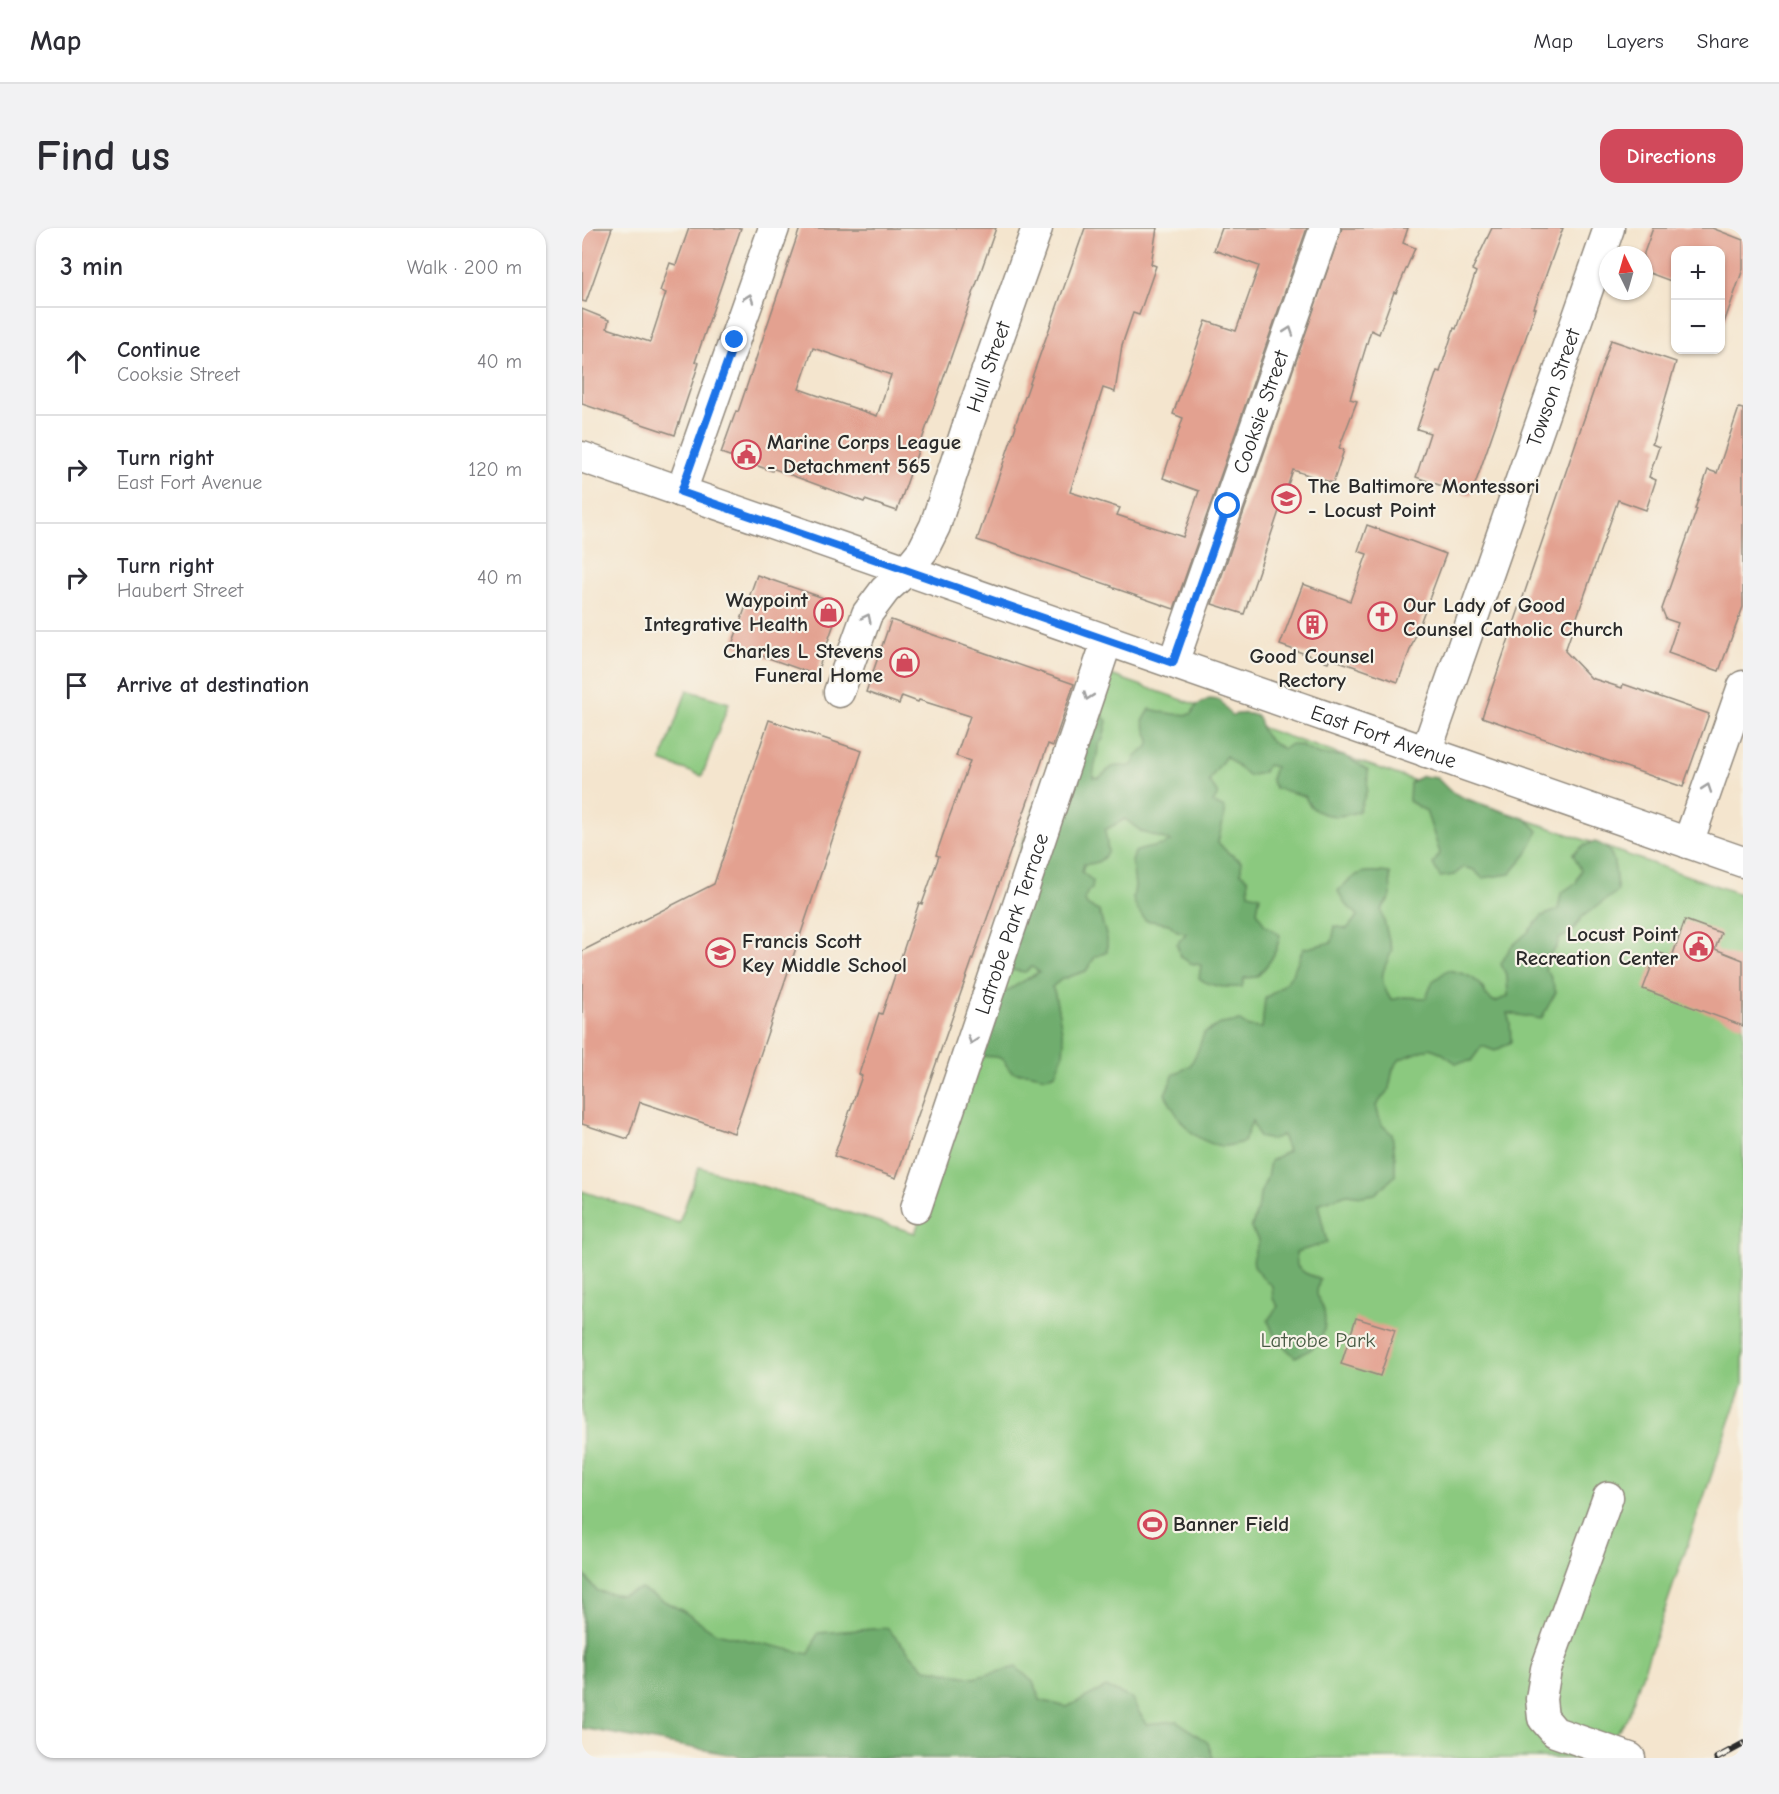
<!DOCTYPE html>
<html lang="en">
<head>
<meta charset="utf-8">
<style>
	body { margin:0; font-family:"Comic Neue",sans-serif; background:#f2f2f3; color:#2b2b33 }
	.controls { position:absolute; right:18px; top:18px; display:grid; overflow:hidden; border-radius:12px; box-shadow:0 2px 4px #0004 }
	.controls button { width:54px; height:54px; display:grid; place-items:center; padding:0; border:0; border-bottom:2px solid #e1e1e2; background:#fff; color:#2b2b33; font:30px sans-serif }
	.compass { position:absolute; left:1017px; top:18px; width:54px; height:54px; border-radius:50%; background:#fff; box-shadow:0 2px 4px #0004; rotate:355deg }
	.stop { position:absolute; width:18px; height:18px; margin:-14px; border:4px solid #1a73e8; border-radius:50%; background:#fff }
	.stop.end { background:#1a73e8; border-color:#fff; box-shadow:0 2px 6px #0008 }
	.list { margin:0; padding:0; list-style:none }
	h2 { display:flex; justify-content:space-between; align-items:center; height:78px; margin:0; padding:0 24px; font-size:26px }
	h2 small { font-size:20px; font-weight:400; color:#7c7c81 }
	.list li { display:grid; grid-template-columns:39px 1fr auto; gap:18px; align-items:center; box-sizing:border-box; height:108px; padding:0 24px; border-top:2px solid #e1e1e2 }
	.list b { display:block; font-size:22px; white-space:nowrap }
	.list p { margin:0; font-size:20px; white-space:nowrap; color:#7c7c81 }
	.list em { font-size:20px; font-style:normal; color:#7c7c81 }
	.icon { flex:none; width:33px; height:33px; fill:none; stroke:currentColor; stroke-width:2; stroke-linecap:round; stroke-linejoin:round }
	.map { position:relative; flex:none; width:1161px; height:1530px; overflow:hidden; border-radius:18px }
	header { display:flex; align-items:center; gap:36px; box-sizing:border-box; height:84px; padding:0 30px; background:#fff; border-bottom:2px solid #e1e1e2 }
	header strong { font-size:28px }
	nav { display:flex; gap:33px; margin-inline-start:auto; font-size:21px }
	.intro { display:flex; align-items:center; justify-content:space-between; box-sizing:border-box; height:144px; padding:0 36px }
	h1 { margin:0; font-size:42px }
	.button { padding:15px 27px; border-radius:18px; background:#d1495b; color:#fff; font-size:21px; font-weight:700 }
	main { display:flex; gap:36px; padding:0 36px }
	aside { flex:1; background:#fff; border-radius:18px; box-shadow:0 2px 4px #0004 }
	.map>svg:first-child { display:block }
</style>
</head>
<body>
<header>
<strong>Map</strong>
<nav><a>Map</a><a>Layers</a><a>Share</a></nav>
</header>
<div class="intro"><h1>Find us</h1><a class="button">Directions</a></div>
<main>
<aside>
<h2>3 min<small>Walk · 200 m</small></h2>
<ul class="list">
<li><svg class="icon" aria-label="ahead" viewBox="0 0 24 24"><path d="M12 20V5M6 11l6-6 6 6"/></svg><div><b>Continue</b><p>Cooksie Street</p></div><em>40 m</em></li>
<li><svg class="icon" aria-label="right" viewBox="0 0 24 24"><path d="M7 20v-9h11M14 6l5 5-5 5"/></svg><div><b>Turn right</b><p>East Fort Avenue</p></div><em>120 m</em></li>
<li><svg class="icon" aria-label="right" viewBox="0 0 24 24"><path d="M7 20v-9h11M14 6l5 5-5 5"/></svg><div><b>Turn right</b><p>Haubert Street</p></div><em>40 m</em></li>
<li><svg class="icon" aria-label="arrive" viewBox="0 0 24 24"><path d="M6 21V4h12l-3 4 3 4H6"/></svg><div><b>Arrive at destination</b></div></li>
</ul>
</aside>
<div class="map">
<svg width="1161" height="1530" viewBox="0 0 1161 1530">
	<rect width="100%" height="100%" fill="#f7f3e8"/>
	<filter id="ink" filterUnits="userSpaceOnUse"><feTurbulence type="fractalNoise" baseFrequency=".0167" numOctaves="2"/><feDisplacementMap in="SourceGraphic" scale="12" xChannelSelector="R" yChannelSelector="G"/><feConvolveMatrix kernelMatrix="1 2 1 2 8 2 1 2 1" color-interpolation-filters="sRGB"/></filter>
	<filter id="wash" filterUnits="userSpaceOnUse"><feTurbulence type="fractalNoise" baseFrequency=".008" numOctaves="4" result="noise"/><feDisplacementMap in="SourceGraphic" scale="24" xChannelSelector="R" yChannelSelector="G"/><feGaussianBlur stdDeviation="1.35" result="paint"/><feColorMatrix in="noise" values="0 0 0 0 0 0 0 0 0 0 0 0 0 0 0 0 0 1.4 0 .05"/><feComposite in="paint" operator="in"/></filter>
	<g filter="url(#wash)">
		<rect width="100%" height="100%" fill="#f4e5ce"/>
		<g fill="#8bc97f" stroke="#5b7a55" stroke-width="1.5">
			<path d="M 529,447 L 1161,667 L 1161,1156 L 1045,1491 L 1023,1518 L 1019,1530 L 207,1530 L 0,1492 L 0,963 L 97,995 L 117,939 L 333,1005 Z"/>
			<path d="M 105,462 L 147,475 L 120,548 L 79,533 Z"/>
		</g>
		<g fill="#70ad6e" stroke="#4e6c4c" stroke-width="1.5">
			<path d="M 627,471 L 638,472 L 649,487 C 657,486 667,484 674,488 C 679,491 678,497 680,502 C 684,511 693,517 702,521 L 709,516 L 719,518 L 737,527 L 763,528 L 786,542 L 785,562 L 777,583 C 758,591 730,590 723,568 L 693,560 L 689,551 L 693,539 L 686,537 L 680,545 L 666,548 L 644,528 L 627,553 L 636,566 L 631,575 L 643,580 L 643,586 L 636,614 L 645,624 L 659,633 L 659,645 L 666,651 L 667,665 L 678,668 L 675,683 L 682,696 L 698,707 C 694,727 689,733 675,749 L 662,750 L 660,759 C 646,760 628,759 617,750 L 619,737 L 608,735 L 598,728 L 595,716 L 604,705 L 595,703 L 587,696 L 563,692 L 555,681 L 551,671 L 553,658 L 550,634 L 553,624 C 564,619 580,619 589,613 L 560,604 L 543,591 L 523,602 L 526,624 C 519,634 514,636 502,636 L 500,644 L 511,653 L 510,661 L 506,663 L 502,672 L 506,678 L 517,683 L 525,710 L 525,724 L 513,729 L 504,743 L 480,751 L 470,759 L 473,766 L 482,813 L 481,827 L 473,846 C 461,851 461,848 450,846 C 435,843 429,850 422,832 L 415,829 L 399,828 L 413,770 L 457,744 L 450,739 L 443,744 L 430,742 L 427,731 L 439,618 L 443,608 L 451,606 C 452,597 449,590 451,582 L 508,485 L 518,485 L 525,493 L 521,511 L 516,517 C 516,529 512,537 511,549 L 517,550 C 530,539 529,536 547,539 L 552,535 L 553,528 L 565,520 L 568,513 L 561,493 L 568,481 C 582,484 594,488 609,486 L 615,477 Z"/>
			<path d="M 840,548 L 855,550 L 868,563 L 884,571 L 944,591 L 956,603 L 945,626 L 928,646 L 900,650 L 892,642 L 882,639 L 872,647 L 858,649 L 851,636 L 858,625 L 844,583 L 827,573 L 828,555 Z"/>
			<path d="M 1013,614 C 1037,621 1031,642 1036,663 L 1000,689 L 989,705 L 977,711 L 974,720 L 967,727 L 963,742 L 967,745 L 974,764 L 959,791 L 925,785 L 928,795 L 929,814 L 913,823 L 900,818 L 889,833 L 874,835 L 858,824 L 848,820 L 818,831 L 811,841 L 807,861 L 794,878 L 799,896 L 810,906 L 813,929 L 813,948 L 793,966 L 780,968 L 765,966 L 736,976 L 745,1015 L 714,1024 L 715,1038 L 723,1045 L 738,1051 C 737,1055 735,1061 735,1065 C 735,1071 741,1077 742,1083 C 746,1108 736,1121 713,1129 L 693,1110 L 686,1092 L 696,1078 L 691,1071 L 690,1058 C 671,1043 666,1035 677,1013 L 669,1001 L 677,977 L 678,966 L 685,950 L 688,933 L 706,923 L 700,907 L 689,912 L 677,909 L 670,893 L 662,914 C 656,915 646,919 639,918 C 609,913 596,891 583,866 L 592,846 L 608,838 L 616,822 L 622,805 L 639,796 L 658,793 L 667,799 L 680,800 L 683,770 C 711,753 708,750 721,721 L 750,714 L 753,698 L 765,701 L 776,687 L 763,676 L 756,663 C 775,642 781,642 808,645 L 809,668 L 799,682 L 810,723 C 799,745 796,751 809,772 L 822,769 L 844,770 L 851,753 L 866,742 C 877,744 889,747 897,755 C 905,764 900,766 913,774 L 926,768 L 925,749 L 919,736 L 928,720 L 946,704 L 960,688 L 976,682 L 979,665 L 994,655 L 999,642 L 991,626 L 1001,618 Z"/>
			<path d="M 0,1344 L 15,1363 L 39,1367 L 59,1361 L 101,1383 L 134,1405 L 227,1426 L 236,1405 L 305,1400 L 342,1440 L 392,1450 L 434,1439 L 451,1454 L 458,1472 L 485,1479 L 524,1459 L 549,1470 L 564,1496 L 595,1493 L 626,1515 L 631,1530 L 167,1530 L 0,1500 Z"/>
		</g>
		<g id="blocks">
			<g fill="#e3a190" fill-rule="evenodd">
				<path d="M 0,0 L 30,0 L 4,74 L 0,73 Z"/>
				<path d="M 107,0 L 159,0 L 113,134 L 117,135 L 93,207 L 0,176 L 0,81 L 27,92 L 25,100 L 68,114 L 84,65 L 78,63 L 88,35 L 94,37 Z"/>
				<path d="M 218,0 L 414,0 L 315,283 L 283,272 L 282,274 L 190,240 L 190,243 L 139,225 L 154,183 L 156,184 ZM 231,120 L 309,147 L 295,188 L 217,161 Z"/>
				<path d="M 503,0 L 575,0 L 569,36 L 574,38 L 557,87 L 551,85 L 540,117 L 533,164 L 521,160 L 488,264 L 538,280 L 535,287 L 601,309 L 617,263 L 581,250 L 601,190 L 591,186 L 624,93 L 654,103 L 677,38 L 632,22 L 640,0 L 725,0 L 592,381 L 529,359 L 530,358 L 395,312 L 434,198 L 433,197 Z"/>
				<path d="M 760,0 L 826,0 L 821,15 L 833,20 L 814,65 L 812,64 L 797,106 L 789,102 L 768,171 L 775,173 L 757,220 L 762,222 L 751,255 L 711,242 L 662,386 L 630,376 Z"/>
				<path d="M 910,0 L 981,0 L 952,80 L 954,80 L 889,268 L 834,249 L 848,205 L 835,201 L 855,143 L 858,144 L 872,100 L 874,101 L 894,44 L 890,42 Z"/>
				<path d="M 1071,0 L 1130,0 L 1161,12 L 1161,41 L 1142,95 L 1138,95 L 1138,22 L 1094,22 L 1094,55 L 1062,43 L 1062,25 Z"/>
				<path d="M 1029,112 L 1094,134 L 1070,216 L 1077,219 L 1067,249 L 1074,252 L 1064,282 L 1036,272 L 983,423 L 1009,450 L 1040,460 L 1041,456 L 1127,486 L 1101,559 L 900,489 Z"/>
				<path d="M 1157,180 L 1161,181 L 1161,379 L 1137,443 L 1086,425 L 1096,395 L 1084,391 L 1080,381 L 1115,281 L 1113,281 L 1126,242 L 1135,245 Z"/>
				<path d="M 785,297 L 864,326 L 816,454 L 748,430 L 746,434 L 698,417 L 721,356 L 768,373 L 785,326 L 776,323 Z"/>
				<path d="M 175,347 L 259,376 L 234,447 L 150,417 Z"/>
				<path d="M 309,392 L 492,456 L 471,518 L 466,516 L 314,950 L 252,928 L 280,848 L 277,846 L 297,785 L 300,786 L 337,675 L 340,676 L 357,628 L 354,627 L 365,595 L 388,533 L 374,528 L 388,488 L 337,472 L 336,474 L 320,468 L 317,476 L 284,464 Z"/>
				<path d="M 187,492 L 280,523 L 152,905 L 58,874 L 46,911 L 0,896 L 0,723 L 132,656 Z"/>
				<path d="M 1103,692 L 1139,705 L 1133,721 L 1161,732 L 1161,798 L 1061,761 L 1075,724 L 1090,729 Z"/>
				<path d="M 774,1090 L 813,1102 L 798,1148 L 759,1136 Z"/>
			</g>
		</g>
	</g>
	<g filter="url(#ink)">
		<use href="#blocks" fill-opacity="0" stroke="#90887c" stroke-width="1.5"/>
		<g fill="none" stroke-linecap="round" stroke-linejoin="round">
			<defs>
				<g id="minor">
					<path id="s1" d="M 0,229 L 1161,634"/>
					<path d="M 99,264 L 192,0"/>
					<path id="s2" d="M 591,435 L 743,0"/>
					<path id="s3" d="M 257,464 L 285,386 L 303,362 L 324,343 L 341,322 L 353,298 L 388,191 L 455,0"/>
					<path id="s4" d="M 844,524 L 1027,0"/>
					<path d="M 1106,615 L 1161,458"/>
					<path id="s5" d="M 334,980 L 525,413"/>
					<path d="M 1026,1269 L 964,1441 L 959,1471 L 961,1490 L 973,1504 L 1048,1530"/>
				</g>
			</defs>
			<use href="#minor" stroke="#90887c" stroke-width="33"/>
			<use href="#minor" stroke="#fff" stroke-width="30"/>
			<defs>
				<path id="rail" d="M 1135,1530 L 1161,1516"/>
			</defs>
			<use href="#rail" stroke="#2b2b2b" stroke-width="7"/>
			<use href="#rail" stroke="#f7f3e8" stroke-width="4.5" stroke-dasharray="14" stroke-linecap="butt"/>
		</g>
		<defs><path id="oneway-chevron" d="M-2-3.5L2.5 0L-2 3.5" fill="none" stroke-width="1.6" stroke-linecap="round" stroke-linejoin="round" transform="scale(1.5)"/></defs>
		<g stroke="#a0a0a0">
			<use href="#oneway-chevron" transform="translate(167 70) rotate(-71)"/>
			<use href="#oneway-chevron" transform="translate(707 103) rotate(-71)"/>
			<use href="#oneway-chevron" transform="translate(285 390) rotate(-64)"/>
			<use href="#oneway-chevron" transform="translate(506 468) rotate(109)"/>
			<use href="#oneway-chevron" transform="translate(1125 560) rotate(-71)"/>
			<use href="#oneway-chevron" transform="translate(390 812) rotate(109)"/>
		</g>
	</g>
	<g fill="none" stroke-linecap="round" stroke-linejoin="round" filter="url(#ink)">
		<path stroke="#1a73e8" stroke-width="8" d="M 153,112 L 99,264 L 591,435 L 646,278"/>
	</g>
	<defs>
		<symbol id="civic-ring" viewBox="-11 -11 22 22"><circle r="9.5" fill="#f7f3e8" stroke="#d1495b" stroke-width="1.5"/><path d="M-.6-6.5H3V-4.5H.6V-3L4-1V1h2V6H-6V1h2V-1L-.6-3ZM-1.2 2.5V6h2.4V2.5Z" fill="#d1495b"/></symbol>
		<symbol id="school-ring" viewBox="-11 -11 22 22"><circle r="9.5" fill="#f7f3e8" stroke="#d1495b" stroke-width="1.5"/><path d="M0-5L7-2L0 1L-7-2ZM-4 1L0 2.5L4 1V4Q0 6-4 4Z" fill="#d1495b"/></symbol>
		<symbol id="shop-ring" viewBox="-11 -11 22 22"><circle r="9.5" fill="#f7f3e8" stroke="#d1495b" stroke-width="1.5"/><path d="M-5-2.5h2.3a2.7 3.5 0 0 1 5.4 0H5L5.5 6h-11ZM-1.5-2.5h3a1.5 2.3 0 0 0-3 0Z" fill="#d1495b"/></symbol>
		<symbol id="church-ring" viewBox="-11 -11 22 22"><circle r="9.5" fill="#f7f3e8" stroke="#d1495b" stroke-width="1.5"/><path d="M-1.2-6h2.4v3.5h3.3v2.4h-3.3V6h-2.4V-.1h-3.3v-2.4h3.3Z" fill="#d1495b"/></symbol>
		<symbol id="building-ring" viewBox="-11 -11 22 22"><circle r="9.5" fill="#f7f3e8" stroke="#d1495b" stroke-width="1.5"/><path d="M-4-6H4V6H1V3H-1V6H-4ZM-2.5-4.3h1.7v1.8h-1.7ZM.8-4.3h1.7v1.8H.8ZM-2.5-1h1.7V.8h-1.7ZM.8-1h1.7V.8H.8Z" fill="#d1495b"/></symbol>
		<symbol id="stadium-ring" viewBox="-11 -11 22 22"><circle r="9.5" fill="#f7f3e8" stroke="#d1495b" stroke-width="1.5"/><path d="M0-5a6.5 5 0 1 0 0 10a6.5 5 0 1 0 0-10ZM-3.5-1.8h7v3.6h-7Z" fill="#d1495b"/></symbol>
	</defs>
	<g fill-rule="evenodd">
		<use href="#civic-ring" x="148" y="210" width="33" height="33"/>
		<use href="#school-ring" x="688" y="254" width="33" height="33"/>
		<use href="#shop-ring" x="230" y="368" width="33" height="33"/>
		<use href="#church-ring" x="784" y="372" width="33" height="33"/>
		<use href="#building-ring" x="714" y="380" width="33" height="33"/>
		<use href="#shop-ring" x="306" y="418" width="33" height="33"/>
		<use href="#civic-ring" x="1100" y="702" width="33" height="33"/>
		<use href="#school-ring" x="122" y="708" width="33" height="33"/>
		<use href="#stadium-ring" x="554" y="1280" width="33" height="33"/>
	</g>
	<g text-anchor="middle" stroke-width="4.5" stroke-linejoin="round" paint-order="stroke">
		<g font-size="21" fill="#2b2b2b" stroke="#f7f3e8">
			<text dy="7" stroke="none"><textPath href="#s3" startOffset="363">Hull Street</textPath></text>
			<text dy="7" stroke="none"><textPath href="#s4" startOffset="386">Towson Street</textPath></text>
			<text dy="7" stroke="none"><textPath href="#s2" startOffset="266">Cooksie Street</textPath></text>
			<text dy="7" stroke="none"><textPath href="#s1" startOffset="849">East Fort Avenue</textPath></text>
			<text dy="7" stroke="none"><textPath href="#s5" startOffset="300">Latrobe Park Terrace</textPath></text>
		</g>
		<g font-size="21" font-weight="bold" fill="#2b2b2b" stroke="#f7f3e8" text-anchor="start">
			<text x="185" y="221">Marine Corps League<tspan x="185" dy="24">- Detachment 565</tspan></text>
			<text x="726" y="265">The Baltimore Montessori<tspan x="726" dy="24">- Locust Point</tspan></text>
			<text x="226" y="379" text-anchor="end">Waypoint<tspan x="226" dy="24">Integrative Health</tspan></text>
			<text x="821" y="384">Our Lady of Good<tspan x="821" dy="24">Counsel Catholic Church</tspan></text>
			<text x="301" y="430" text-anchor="end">Charles L Stevens<tspan x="301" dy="24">Funeral Home</tspan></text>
			<text x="730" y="435" text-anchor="middle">Good Counsel<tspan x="730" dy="24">Rectory</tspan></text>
			<text x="1096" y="713" text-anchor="end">Locust Point<tspan x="1096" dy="24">Recreation Center</tspan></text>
			<text x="160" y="720">Francis Scott<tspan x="160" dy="24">Key Middle School</tspan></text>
			<text x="591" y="1303">Banner Field</text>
		</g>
		<g font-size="21" fill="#485a44" stroke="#f7f3e8">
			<text x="736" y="1119">Latrobe Park</text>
		</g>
	</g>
</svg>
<div class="controls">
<button>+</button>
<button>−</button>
</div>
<svg class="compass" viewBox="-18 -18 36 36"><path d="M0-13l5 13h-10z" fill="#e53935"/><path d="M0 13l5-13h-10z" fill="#7c7c81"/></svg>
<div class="stop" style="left:646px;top:278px"></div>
<div class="stop end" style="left:153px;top:112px"></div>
</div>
</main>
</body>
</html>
